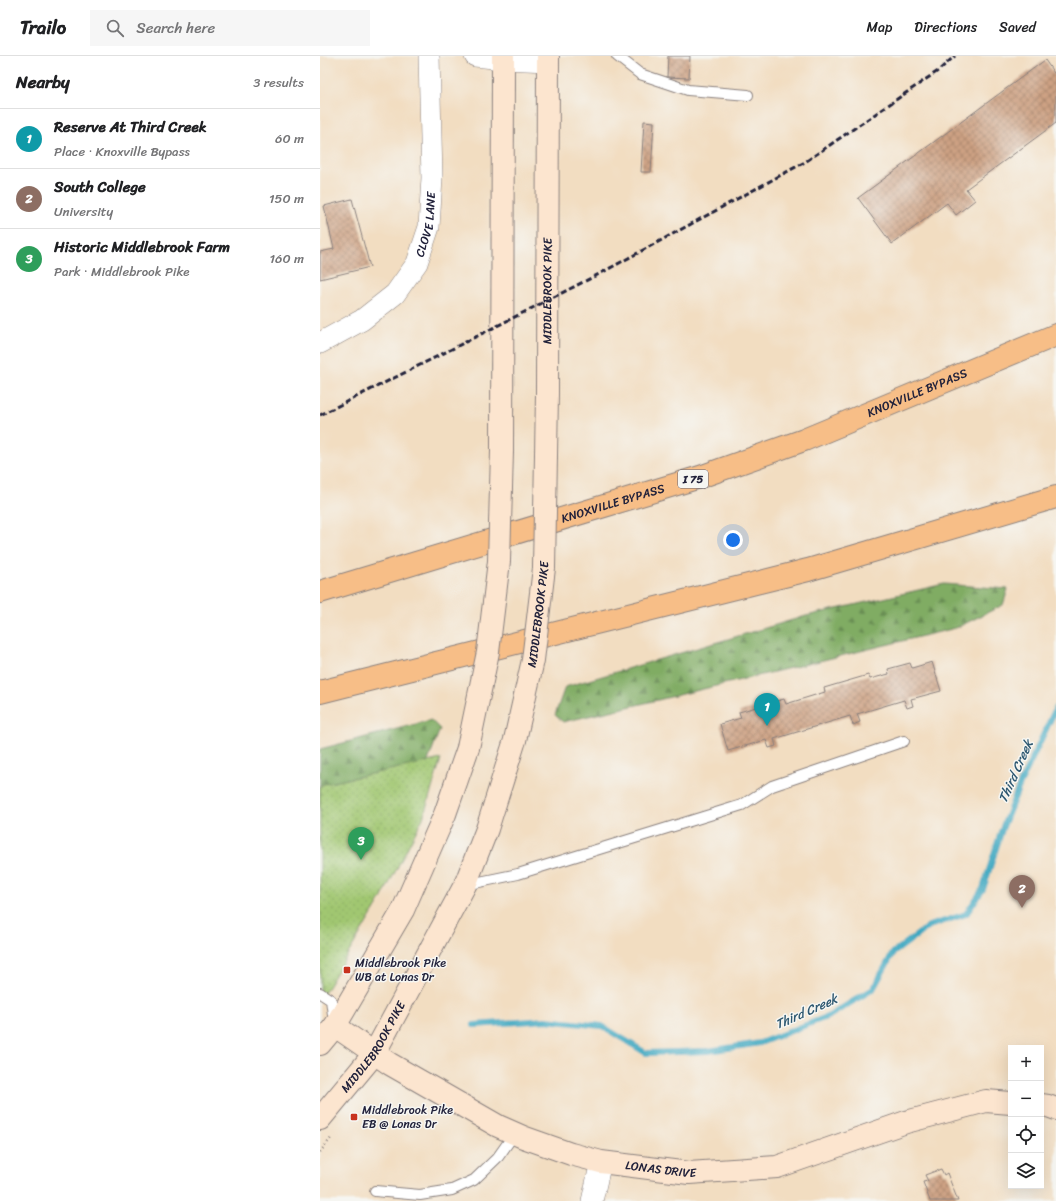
<!DOCTYPE html>
<html lang="en">
<head>
<meta charset="utf-8">
<style>
	body { margin:0; font-family:Sriracha,sans-serif; background:#f6f6f6; color:#202124 }
	.controls { position:absolute; right:12px; bottom:12px; display:grid; overflow:hidden; border-radius:0px; box-shadow:0 4px 16px #0002 }
	.controls button { width:36px; height:36px; display:grid; place-items:center; padding:0; border:0; border-bottom:1px solid #e0e0e0; background:#fff; color:#202124; font:20px sans-serif }
	.you { position:absolute; left:413px; top:484px; width:14px; height:14px; margin:-10px; border:3px solid #fff; border-radius:50%; background:#1a73e8; box-shadow:0 0 0 6px #1a73e833 }
	.badge { display:grid; place-items:center; width:26px; height:26px; border-radius:50%; background:#c8321e; color:#fff; font-size:13px; font-weight:700 }
	.pin { position:absolute; translate:-50% -33px; filter:drop-shadow(0 1px 2px #0008) }
	.pin::after { content:''; position:absolute; top:21px; width:14px; height:12px; background:inherit; clip-path:polygon(0 0,100% 0,50% 100%) }
	.list { margin:0; padding:0; list-style:none }
	h2 { display:flex; justify-content:space-between; align-items:center; height:52px; margin:0; padding:0 16px; font-size:17px }
	h2 small { font-size:13px; font-weight:400; color:#757577 }
	.list li { display:grid; grid-template-columns:26px 1fr auto; gap:12px; align-items:center; box-sizing:border-box; height:60px; padding:0 16px; border-top:1px solid #e0e0e0 }
	.list b { display:block; font-size:15px; white-space:nowrap }
	.list p { margin:0; font-size:13px; white-space:nowrap; color:#757577 }
	.list em { font-size:13px; font-style:normal; color:#757577 }
	.icon { flex:none; width:22px; height:22px; fill:none; stroke:currentColor; stroke-width:2; stroke-linecap:round; stroke-linejoin:round }
	.map { position:relative; flex:none; width:736px; height:1145px; overflow:hidden }
	header { display:flex; align-items:center; gap:24px; box-sizing:border-box; height:56px; padding:0 20px; background:#fff; border-bottom:1px solid #e0e0e0 }
	header strong { font-size:19px }
	nav { display:flex; gap:22px; margin-inline-start:auto; font-size:14px }
	.search { width:280px; height:36px; background:#f6f6f6; display:flex; align-items:center; gap:10px; box-sizing:border-box; padding:0 14px; border-radius:0px; color:#757577; font-size:15px }
	main { display:flex }
	aside { flex:1; background:#fff }
	.map>svg:first-child { display:block }
</style>
</head>
<body>
<header>
<strong>Trailo</strong>
<div class="search"><svg class="icon" aria-label="search" viewBox="0 0 24 24"><circle cx="10" cy="10" r="6"/><path d="M15 15l6 6"/></svg>Search here</div>
<nav><a>Map</a><a>Directions</a><a>Saved</a></nav>
</header>
<main>
<aside>
<h2>Nearby<small>3 results</small></h2>
<ul class="list">
<li><span class="badge" style="background:#0f9aa8">1</span><div><b>Reserve At Third Creek</b><p>Place · Knoxville Bypass</p></div><em>60 m</em></li>
<li><span class="badge" style="background:#8d6e63">2</span><div><b>South College</b><p>University</p></div><em>150 m</em></li>
<li><span class="badge" style="background:#2e9e5b">3</span><div><b>Historic Middlebrook Farm</b><p>Park · Middlebrook Pike</p></div><em>160 m</em></li>
</ul>
</aside>
<div class="map">
<svg width="736" height="1145" viewBox="0 0 736 1145">
	<defs>
		<pattern id="forest-firs" width="22" height="20" patternUnits="userSpaceOnUse"><rect width="22" height="20" fill="#80ac63"/><path d="M5 1l3.5 6h-7zM16 11l3.5 6h-7z" fill="#688c53"/></pattern>
		<pattern id="park-dots" width="8" height="8" patternUnits="userSpaceOnUse"><rect width="8" height="8" fill="#a1c771"/><path d="M2 2h.1M6 6h.1" fill="none" stroke="#8aab63" stroke-width="1.8" stroke-linecap="round"/></pattern>
		<pattern id="building-cross-hatch" width="8" height="8" patternUnits="userSpaceOnUse"><rect width="8" height="8" fill="#cda183"/><path d="M0 0l8 8M0 8l8-8" fill="none" stroke="#a6836c"/></pattern>
	</defs>
	<rect width="100%" height="100%" fill="#f6f6f2"/>
	<filter id="ink" filterUnits="userSpaceOnUse"><feTurbulence type="fractalNoise" baseFrequency=".025" numOctaves="2"/><feDisplacementMap in="SourceGraphic" scale="8" xChannelSelector="R" yChannelSelector="G"/><feConvolveMatrix kernelMatrix="1 2 1 2 8 2 1 2 1" color-interpolation-filters="sRGB"/></filter>
	<filter id="wash" filterUnits="userSpaceOnUse"><feTurbulence type="fractalNoise" baseFrequency=".012" numOctaves="4" result="noise"/><feDisplacementMap in="SourceGraphic" scale="16" xChannelSelector="R" yChannelSelector="G"/><feGaussianBlur stdDeviation="0.9" result="paint"/><feColorMatrix in="noise" values="0 0 0 0 0 0 0 0 0 0 0 0 0 0 0 0 0 1.4 0 .05"/><feComposite in="paint" operator="in"/></filter>
	<g filter="url(#wash)">
		<rect width="100%" height="100%" fill="#f2ddc1"/>
		<g fill="url(#forest-firs)" stroke="#51674f">
			<path d="M 624,528 L 688,533 L 683,549 L 636,572 L 338,644 L 243,666 L 235,659 L 245,631 L 486,560 Z"/>
			<path d="M 111,664 L 120,673 L 104,716 L 0,756 L 0,693 Z"/>
		</g>
		<path fill="url(#park-dots)" stroke="#627456" d="M 121,703 L 103,762 L 60,845 L 0,944 L 0,729 Z"/>
		<g fill="none" stroke-linecap="round" stroke-linejoin="round">
			<path stroke="#41a8c1" stroke-width="6" d="M 154,969 L 226,964 L 282,970 L 326,997 L 388,995 L 440,987 L 509,960 L 553,933 L 573,897 L 609,870 L 646,858 L 663,833 L 682,773 L 700,728 L 736,652"/>
		</g>
		<g id="blocks">
			<g fill="url(#building-cross-hatch)">
				<path d="M 348,0 L 370,0 L 369,22 L 347,21 Z"/>
				<path d="M 725,4 L 736,20 L 736,67 L 646,133 L 655,144 L 636,159 L 627,147 L 572,188 L 538,142 Z"/>
				<path d="M 324,65 L 334,66 L 331,116 L 321,116 Z"/>
				<path d="M 32,143 L 50,211 L 0,223 L 0,196 L 14,193 L 4,150 Z"/>
				<path d="M 612,606 L 621,635 L 591,643 L 593,650 L 587,652 L 584,644 L 537,658 L 540,666 L 533,669 L 530,660 L 454,683 L 456,690 L 449,692 L 446,684 L 408,695 L 400,668 L 421,662 L 419,656 L 464,643 L 466,648 L 505,636 L 504,632 L 548,619 L 550,623 L 569,618 L 568,613 L 590,607 L 592,612 Z"/>
				<path d="M 621,1113 L 624,1119 L 627,1117 L 638,1145 L 610,1145 L 603,1126 L 608,1125 L 605,1119 Z"/>
			</g>
		</g>
	</g>
	<g filter="url(#ink)">
		<use href="#blocks" fill-opacity="0" stroke="#8a807e" stroke-width="1"/>
		<g fill="none" stroke-linecap="round" stroke-linejoin="round">
			<defs>
				<g id="lane">
					<path d="M 297,0 L 320,18 L 368,34 L 428,39"/>
					<path d="M 145,829 L 198,818 L 422,749 L 452,730 L 584,685"/>
					<path d="M 0,937 L 11,944 L 14,966"/>
					<path d="M 55,1135 L 100,1139 L 132,1134 L 154,1124 L 178,1101 L 195,1077"/>
				</g>
				<g id="street">
					<path d="M 155,0 L 183,3 L 228,5"/>
					<path id="s1" d="M 0,287 L 42,264 L 75,238 L 97,207 L 109,171 L 112,122 L 109,0"/>
					<path d="M 272,1145 L 281,1106"/>
				</g>
				<g id="secondary">
					<path d="M 182,395 L 183,0"/>
					<path id="s2" d="M 226,399 L 227,337 L 228,0"/>
					<path id="s3" d="M 15,970 L 70,1008 L 178,1070 L 203,1081 L 251,1098 L 281,1106 L 369,1117 L 457,1111 L 586,1066 L 666,1045 L 691,1047"/>
					<path d="M 0,988 L 15,970 L 83,854 L 125,758 L 148,692"/>
					<path d="M 721,1049 L 728,1050 L 736,1053"/>
					<path id="s4" d="M 0,1063 L 54,998 L 145,829 L 167,773 L 195,684"/>
				</g>
				<g id="highway">
					<path id="s5" d="M 0,536 L 380,421 L 484,384 L 736,279"/>
					<path d="M 0,636 L 488,514 L 736,441"/>
				</g>
			</defs>
			<use href="#lane" stroke="#8a807e" stroke-width="12"/>
			<use href="#street" stroke="#8a807e" stroke-width="22"/>
			<use href="#secondary" stroke="#8a807e" stroke-width="24"/>
			<use href="#highway" stroke="#8a807e" stroke-width="24"/>
			<path stroke="#8a807e" stroke-width="2.5" stroke-dasharray="1 3" stroke-linecap="butt" d="M 0,1096 L 12,1081"/>
			<use href="#lane" stroke="#fff" stroke-width="10"/>
			<use href="#street" stroke="#fff" stroke-width="21"/>
			<use href="#secondary" stroke="#fce5cf" stroke-width="22"/>
			<use href="#highway" stroke="#f7be87" stroke-width="22"/>
			<path stroke="#22223b" stroke-width="3" stroke-dasharray="6 3" stroke-linecap="butt" d="M 0,359 L 120,299 L 281,217 L 485,106 L 618,15 L 635,0"/>
			<defs>
				<g id="secondary-bridge">
					<path id="s6" d="M 195,684 L 213,604 L 224,512 L 226,399"/>
					<path d="M 148,692 L 168,596 L 179,505 L 182,395"/>
				</g>
			</defs>
			<use href="#secondary-bridge" stroke="#8a807e" stroke-width="24" stroke-linecap="butt"/>
			<use href="#secondary-bridge" stroke="#fce5cf" stroke-width="22"/>
		</g>
	</g>
	<g fill="#c8321e" stroke="#f6f6f2" stroke-width="1.5">
		<rect x="23" y="910" width="8" height="8" rx="2"/>
		<rect x="30" y="1057" width="8" height="8" rx="2"/>
	</g>
	<g text-anchor="middle" stroke-width="3" stroke-linejoin="round" paint-order="stroke">
		<rect fill="#f6f6f2" stroke="#626272" stroke-width="1" x="358" y="414" width="30" height="18" rx="3"/>
		<g font-size="11" font-weight="bold" fill="#22223b">
			<text x="373" y="427">I 75</text>
		</g>
		<g font-size="12" fill="#22223b" stroke="#f6f6f2">
			<text dy="4" stroke="none"><textPath href="#s1" startOffset="168">CLOVE LANE</textPath></text>
			<text dy="4" stroke="none"><textPath href="#s2" startOffset="164">MIDDLEBROOK PIKE</textPath></text>
			<text dy="4" stroke="none"><textPath href="#s5" startOffset="630">KNOXVILLE BYPASS</textPath></text>
			<text dy="4" stroke="none"><textPath href="#s5" startOffset="306">KNOXVILLE BYPASS</textPath></text>
			<text dy="4" stroke="none"><textPath href="#s6" startOffset="128">MIDDLEBROOK PIKE</textPath></text>
			<text dy="4" stroke="none"><textPath href="#s4" startOffset="90">MIDDLEBROOK PIKE</textPath></text>
			<text dy="4" stroke="none"><textPath href="#s3" startOffset="361">LONAS DRIVE</textPath></text>
		</g>
		<g font-size="12" fill="#22223b" stroke="#f6f6f2" text-anchor="start">
			<text x="35" y="911">Middlebrook Pike<tspan x="35" dy="14">WB at Lonas Dr</tspan></text>
			<text x="42" y="1058">Middlebrook Pike<tspan x="42" dy="14">EB @ Lonas Dr</tspan></text>
		</g>
		<g font-size="13" font-style="italic" fill="#2e5871" stroke="#f6f6f2">
			<text transform="translate(695 715) rotate(-66)" y="5">Third Creek</text>
			<text transform="translate(486 955) rotate(-24)" y="5">Third Creek</text>
		</g>
	</g>
</svg>
<div class="controls">
<button>+</button>
<button>−</button>
<button><svg class="icon" aria-label="locate" viewBox="0 0 24 24"><circle cx="12" cy="12" r="6"/><path d="M12 2v4M12 18v4M2 12h4M18 12h4"/></svg></button>
<button><svg class="icon" aria-label="layers" viewBox="0 0 24 24"><path d="M12 4l9 5-9 5-9-5zM3 14l9 5 9-5"/></svg></button>
</div>
<div class="you"></div>
<div class="pin badge" style="left:447px;top:670px;background:#0f9aa8">1</div>
<div class="pin badge" style="left:702px;top:852px;background:#8d6e63">2</div>
<div class="pin badge" style="left:41px;top:804px;background:#2e9e5b">3</div>
</div>
</main>
</body>
</html>
